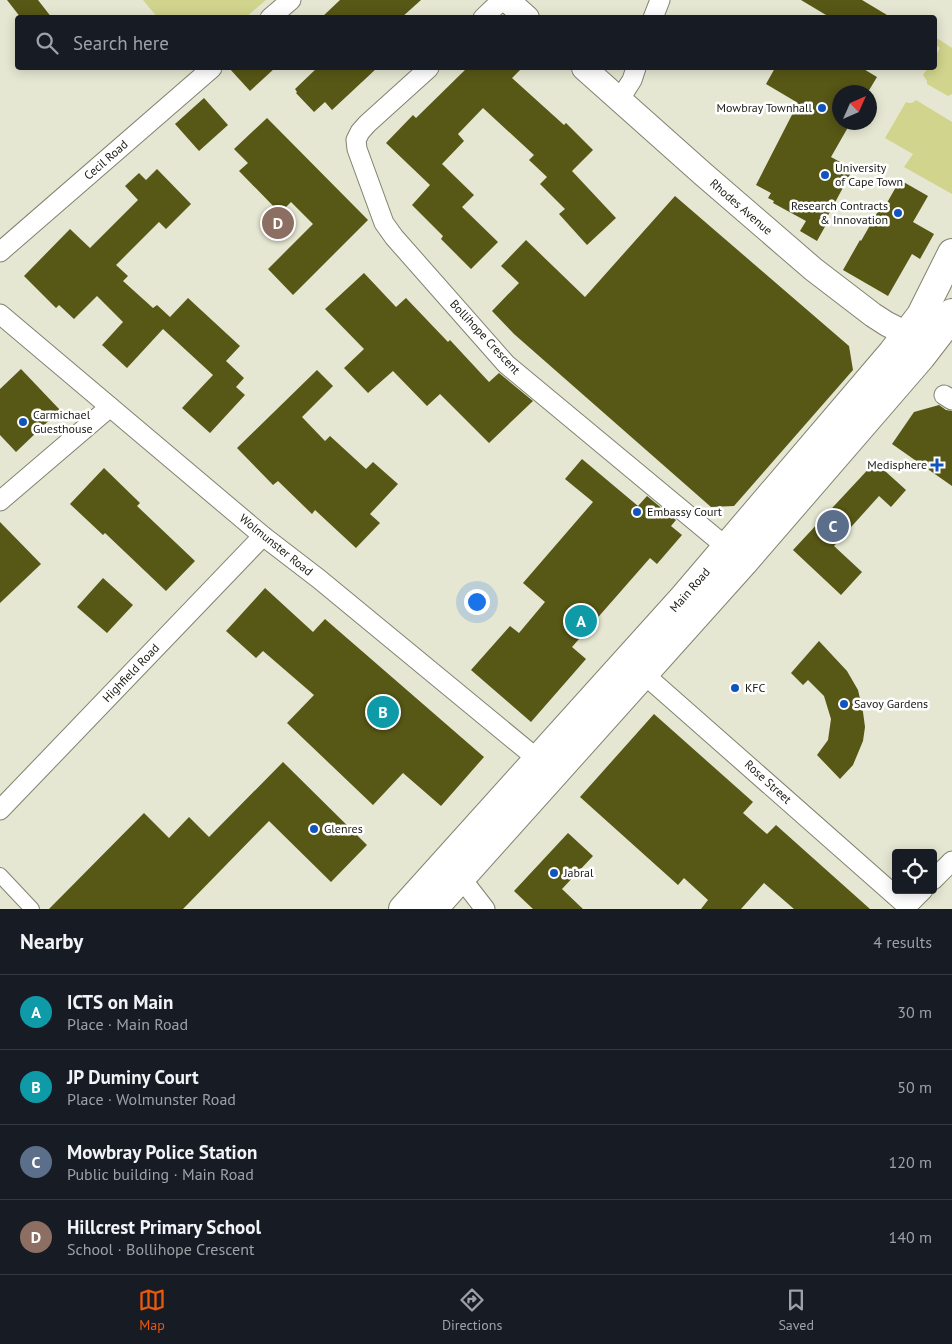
<!DOCTYPE html>
<html lang="en">
<head>
<meta charset="utf-8">
<style>
	body { margin:0; font-family:"PT Sans",sans-serif; background:#242831; color:#f1f3f6 }
	.controls { position:absolute; right:15px; bottom:15px; display:grid; overflow:hidden; border-radius:5px; box-shadow:0 2px 12px #0003 }
	.controls button { width:45px; height:45px; display:grid; place-items:center; padding:0; border:0; border-bottom:1px solid #363941; background:#171b24; color:#f1f3f6; font:25px sans-serif }
	.compass { position:absolute; left:832px; top:85px; width:45px; height:45px; border-radius:50%; background:#171b24; box-shadow:0 2px 12px #0003; rotate:45deg }
	.you { position:absolute; left:476px; top:601px; width:18px; height:18px; margin:-12px; border:4px solid #fff; border-radius:50%; background:#1a73e8; box-shadow:0 0 0 8px #1a73e833 }
	.badge { display:grid; place-items:center; width:32px; height:32px; border-radius:50%; background:#ea580c; color:#fff; font-size:16px; font-weight:700 }
	.pin { position:absolute; translate:-50% -50%; border:2px solid #fff; box-shadow:0 1px 5px #0006 }
	.list { margin:0; padding:0; list-style:none }
	h2 { display:flex; justify-content:space-between; align-items:center; height:65px; margin:0; padding:0 20px; font-size:21px }
	h2 small { font-size:16px; font-weight:400; color:#9ea1a6 }
	.list li { display:grid; grid-template-columns:32px 1fr auto; gap:15px; align-items:center; box-sizing:border-box; height:75px; padding:0 20px; border-top:1px solid #363941 }
	.list b { display:block; font-size:19px; white-space:nowrap }
	.list p { margin:0; font-size:16px; white-space:nowrap; color:#9ea1a6 }
	.list em { font-size:16px; font-style:normal; color:#9ea1a6 }
	.icon { flex:none; width:28px; height:28px; fill:none; stroke:currentColor; stroke-width:2; stroke-linecap:round; stroke-linejoin:round }
	.map { position:relative; flex:none; width:952px; height:909px; overflow:hidden }
	.search { position:absolute; background:#171b24; box-shadow:0 2px 12px #0003; left:15px; right:15px; top:15px; height:55px; display:flex; align-items:center; gap:12px; box-sizing:border-box; padding:0 18px; border-radius:5px; color:#9ea1a6; font-size:19px }
	.sheet { height:365px; background:#171b24 }
	nav { display:flex; justify-content:space-around; align-items:center; box-sizing:border-box; height:70px; border-top:1px solid #363941; background:#171b24; font-size:14px; color:#9ea1a6 }
	nav a { display:grid; justify-items:center; gap:2px }
	nav .on { color:#ea580c }
	.map>svg:first-child { display:block }
</style>
</head>
<body>
<div class="map">
<svg width="952" height="909" viewBox="0 0 952 909">
	<rect width="100%" height="100%" fill="#e6e7d2"/>
	<g fill="#d1d48c">
		<path d="M 143,0 L 266,0 L 246,17 L 158,18 Z"/>
		<path d="M 935,37 L 952,48 L 952,94 L 948,96 L 927,84 L 927,81 L 923,75 L 928,68 L 934,68 L 935,57 L 940,48 L 935,44 Z"/>
		<path d="M 916,100 L 952,122 L 952,194 L 904,167 L 913,154 L 885,138 L 906,102 C 910,104 913,103 916,100 Z"/>
	</g>
	<g fill="#575716">
		<path d="M 7,0 L 38,0 L 52,18 L 21,18 Z"/>
		<path d="M 340,0 L 421,0 L 401,18 L 321,18 Z"/>
		<path d="M 801,0 L 862,0 L 892,18 L 831,18 Z"/>
		<path d="M 229,68 L 275,68 L 250,91 Z"/>
		<path d="M 317,68 L 377,68 L 332,110 L 325,102 L 314,112 L 296,93 L 297,92 L 295,89 Z"/>
		<path d="M 467,68 L 522,68 L 512,78 L 564,125 L 566,123 L 593,150 L 572,171 L 616,218 L 587,245 L 559,214 L 565,209 L 540,184 L 547,177 L 529,160 L 534,155 L 483,108 L 458,134 L 464,141 L 442,164 L 474,195 L 462,207 L 498,242 L 471,269 L 441,239 L 443,236 L 412,205 L 430,185 L 386,143 L 413,115 L 416,118 Z"/>
		<path d="M 775,68 L 862,68 L 877,77 L 868,92 L 840,92 L 840,122 L 851,122 L 831,157 L 853,169 L 825,221 L 827,223 L 817,241 L 800,231 L 806,221 L 773,203 L 774,201 L 768,198 L 771,193 L 756,185 L 798,103 L 766,84 Z"/>
		<path d="M 204,98 L 228,125 L 199,151 L 175,124 Z"/>
		<path d="M 267,118 L 368,220 L 293,295 L 268,269 L 313,224 L 291,202 L 280,213 L 239,171 L 248,163 L 234,149 Z"/>
		<path d="M 157,169 L 191,204 L 166,229 L 159,222 L 116,265 L 128,276 L 123,281 L 153,308 L 157,305 L 170,317 L 188,298 L 240,346 L 226,361 L 244,378 L 236,387 L 245,395 L 210,433 L 182,408 L 213,375 L 163,329 L 127,368 L 102,345 L 123,322 L 97,296 L 74,319 L 59,305 L 56,308 L 24,276 L 70,229 L 90,248 L 138,200 L 125,186 L 139,173 L 146,180 Z"/>
		<path d="M 900,180 L 928,196 L 913,222 L 934,234 L 920,259 L 912,254 L 888,296 L 843,270 L 860,240 L 861,241 L 881,206 L 884,208 Z"/>
		<path d="M 675,196 L 849,346 L 853,370 L 734,506 L 711,507 L 514,334 L 492,311 L 519,283 L 501,266 L 526,240 L 585,297 Z"/>
		<path d="M 364,273 L 396,307 L 406,298 L 448,342 L 450,340 L 489,382 L 499,373 L 533,401 L 489,443 L 440,394 L 427,406 L 393,371 L 368,393 L 344,368 L 364,349 L 325,309 Z"/>
		<path d="M 21,369 L 60,410 L 16,452 L 0,435 L 0,389 Z"/>
		<path d="M 317,370 L 333,386 L 302,417 L 325,441 L 330,436 L 366,469 L 373,462 L 398,484 L 370,514 L 380,523 L 356,548 L 315,510 L 312,514 L 278,481 L 273,485 L 237,448 Z"/>
		<path d="M 939,405 L 946,410 L 952,411 L 952,486 L 892,444 L 914,412 Z"/>
		<path d="M 582,459 L 638,506 L 647,496 L 676,520 L 671,526 L 682,535 L 657,564 L 650,558 L 572,647 L 586,659 L 531,722 L 471,670 L 510,626 L 519,633 L 545,602 L 523,583 L 593,502 L 565,479 Z"/>
		<path d="M 875,462 L 906,490 L 891,507 L 879,496 L 834,546 L 862,572 L 841,595 L 793,550 Z"/>
		<path d="M 104,468 L 140,503 L 137,506 L 195,561 L 166,591 L 105,533 L 103,535 L 70,504 Z"/>
		<path d="M 0,522 L 41,564 L 0,603 Z"/>
		<path d="M 103,578 L 133,605 L 107,633 L 77,607 Z"/>
		<path d="M 265,588 L 313,632 L 325,619 L 484,757 L 441,806 L 403,773 L 373,805 L 287,723 L 314,695 L 263,651 L 256,658 L 226,631 Z"/>
		<path d="M 819,641 L 847,671 L 858,690 L 863,712 L 865,727 L 863,741 L 853,765 L 840,779 L 817,755 L 828,740 L 831,719 L 824,696 L 808,680 L 803,685 L 791,673 Z"/>
		<path d="M 654,714 L 753,802 L 743,813 L 767,834 L 776,825 L 870,909 L 794,909 L 764,883 L 741,909 L 701,909 L 708,900 L 684,878 L 678,885 L 580,797 Z"/>
		<path d="M 283,762 L 367,845 L 331,882 L 269,821 L 183,909 L 49,909 L 144,813 L 169,838 L 189,817 L 209,837 Z"/>
		<path d="M 568,833 L 593,856 L 562,889 L 583,909 L 533,909 L 514,891 Z"/>
	</g>
	<g fill="none" stroke-linecap="round" stroke-linejoin="round">
		<defs>
			<path id="pedestrian" d="M 0,875 L 32,909"/>
			<g id="minor">
				<path d="M 270,18 L 291,0"/>
				<path d="M 483,18 L 502,0"/>
				<path d="M 653,18 L 660,0"/>
				<path d="M 429,68 L 367,124 L 360,132 L 356,140 L 357,149 L 384,223 L 394,237 L 506,364 L 736,555"/>
				<path d="M 620,99 L 632,80 L 636,68"/>
				<path d="M 0,252 L 212,68"/>
				<path d="M 0,314 L 263,536 L 319,579 L 546,766"/>
				<path d="M 944,395 L 952,400"/>
				<path d="M 0,501 L 110,407"/>
				<path d="M 636,667 L 907,906 L 923,890"/>
				<path d="M 0,810 L 263,536"/>
				<path d="M 454,869 L 485,909"/>
				<path d="M 933,880 L 952,861"/>
			</g>
			<g id="tertiary">
				<path d="M 507,0 L 527,18"/>
				<path d="M 584,68 L 703,174 L 813,269 L 873,315 L 887,324 L 907,334"/>
			</g>
			<g id="secondary">
				<path d="M 403,909 L 684,597 L 892,353 L 921,315 L 952,253"/>
				<path d="M 433,909 L 744,562 L 921,357 L 945,326 L 952,313"/>
			</g>
		</defs>
		<use href="#pedestrian" stroke="#81826f" stroke-width="16"/>
		<use href="#minor" stroke="#81826f" stroke-width="21"/>
		<use href="#tertiary" stroke="#81826f" stroke-width="26"/>
		<use href="#secondary" stroke="#81826f" stroke-width="30"/>
		<use href="#pedestrian" stroke="#fff" stroke-width="14"/>
		<use href="#minor" stroke="#fff" stroke-width="19"/>
		<use href="#tertiary" stroke="#fff" stroke-width="24"/>
		<use href="#secondary" stroke="#fff" stroke-width="28"/>
	</g>
	<g fill="#0f54bf" stroke="#fff" stroke-width="2">
		<circle cx="822" cy="108" r="5"/>
		<circle cx="825" cy="175" r="5"/>
		<circle cx="898" cy="213" r="5"/>
		<circle cx="23" cy="422" r="5"/>
		<path d="M934.5 457.5h5v5h5v5h-5v5h-5v-5h-5v-5h5z"/>
		<circle cx="637" cy="512" r="5"/>
		<circle cx="735" cy="688" r="5"/>
		<circle cx="844" cy="704" r="5"/>
		<circle cx="314" cy="829" r="5"/>
		<circle cx="554" cy="873" r="5"/>
	</g>
	<g text-anchor="middle" stroke-width="5" stroke-linejoin="round" paint-order="stroke">
		<g font-size="12" fill="#1a1b13" stroke="#fff" text-anchor="start">
			<text x="812" y="112" text-anchor="end">Mowbray Townhall</text>
			<text x="835" y="172">University<tspan x="835" dy="14">of Cape Town</tspan></text>
			<text x="888" y="210" text-anchor="end">Research Contracts<tspan x="888" dy="14">&amp; Innovation</tspan></text>
			<text x="33" y="419">Carmichael<tspan x="33" dy="14">Guesthouse</tspan></text>
			<text x="927" y="469" text-anchor="end">Medisphere</text>
			<text x="647" y="516">Embassy Court</text>
			<text x="745" y="692">KFC</text>
			<text x="854" y="708">Savoy Gardens</text>
			<text x="324" y="833">Glenres</text>
			<text x="564" y="877">Jabral</text>
		</g>
		<g font-size="12" fill="#1a1b13" stroke="#fff">
			<text transform="translate(106 160) rotate(-41)" y="4">Cecil Road</text>
			<text transform="translate(741 207) rotate(41)" y="4">Rhodes Avenue</text>
			<text transform="translate(485 337) rotate(47)" y="4">Bollihope Crescent</text>
			<text transform="translate(276 545) rotate(39)" y="4">Wolmunster Road</text>
			<text transform="translate(690 590) rotate(-49)" y="4">Main Road</text>
			<text transform="translate(131 673) rotate(-46)" y="4">Highfield Road</text>
			<text transform="translate(768 782) rotate(42)" y="4">Rose Street</text>
		</g>
	</g>
</svg>
<div class="controls">
<button><svg class="icon" aria-label="locate" viewBox="0 0 24 24"><circle cx="12" cy="12" r="6"/><path d="M12 2v4M12 18v4M2 12h4M18 12h4"/></svg></button>
</div>
<svg class="compass" viewBox="-18 -18 36 36"><path d="M0-13l5 13h-10z" fill="#e53935"/><path d="M0 13l5-13h-10z" fill="#9ea1a6"/></svg>
<div class="you"></div>
<div class="pin badge" style="left:581px;top:621px;background:#0f9aa8">A</div>
<div class="pin badge" style="left:383px;top:712px;background:#0f9aa8">B</div>
<div class="pin badge" style="left:833px;top:526px;background:#5c6f8a">C</div>
<div class="pin badge" style="left:278px;top:223px;background:#8d6e63">D</div>
<div class="search"><svg class="icon" aria-label="search" viewBox="0 0 24 24"><circle cx="10" cy="10" r="6"/><path d="M15 15l6 6"/></svg>Search here</div>
</div>
<section class="sheet">
<h2>Nearby<small>4 results</small></h2>
<ul class="list">
<li><span class="badge" style="background:#0f9aa8">A</span><div><b>ICTS on Main</b><p>Place · Main Road</p></div><em>30 m</em></li>
<li><span class="badge" style="background:#0f9aa8">B</span><div><b>JP Duminy Court</b><p>Place · Wolmunster Road</p></div><em>50 m</em></li>
<li><span class="badge" style="background:#5c6f8a">C</span><div><b>Mowbray Police Station</b><p>Public building · Main Road</p></div><em>120 m</em></li>
<li><span class="badge" style="background:#8d6e63">D</span><div><b>Hillcrest Primary School</b><p>School · Bollihope Crescent</p></div><em>140 m</em></li>
</ul>
</section>
<nav>
<a class="on"><svg class="icon" aria-label="map" viewBox="0 0 24 24"><path d="M3 6l6-2 6 2 6-2v14l-6 2-6-2-6 2zM9 4v14M15 6v14"/></svg>Map</a>
<a><svg class="icon" aria-label="directions" viewBox="0 0 24 24"><path d="M12 3l9 9-9 9-9-9zM9 14v-3h6M13 9l2 2-2 2"/></svg>Directions</a>
<a><svg class="icon" aria-label="saved" viewBox="0 0 24 24"><path d="M7 4h10v16l-5-4-5 4z"/></svg>Saved</a>
</nav>
</body>
</html>
